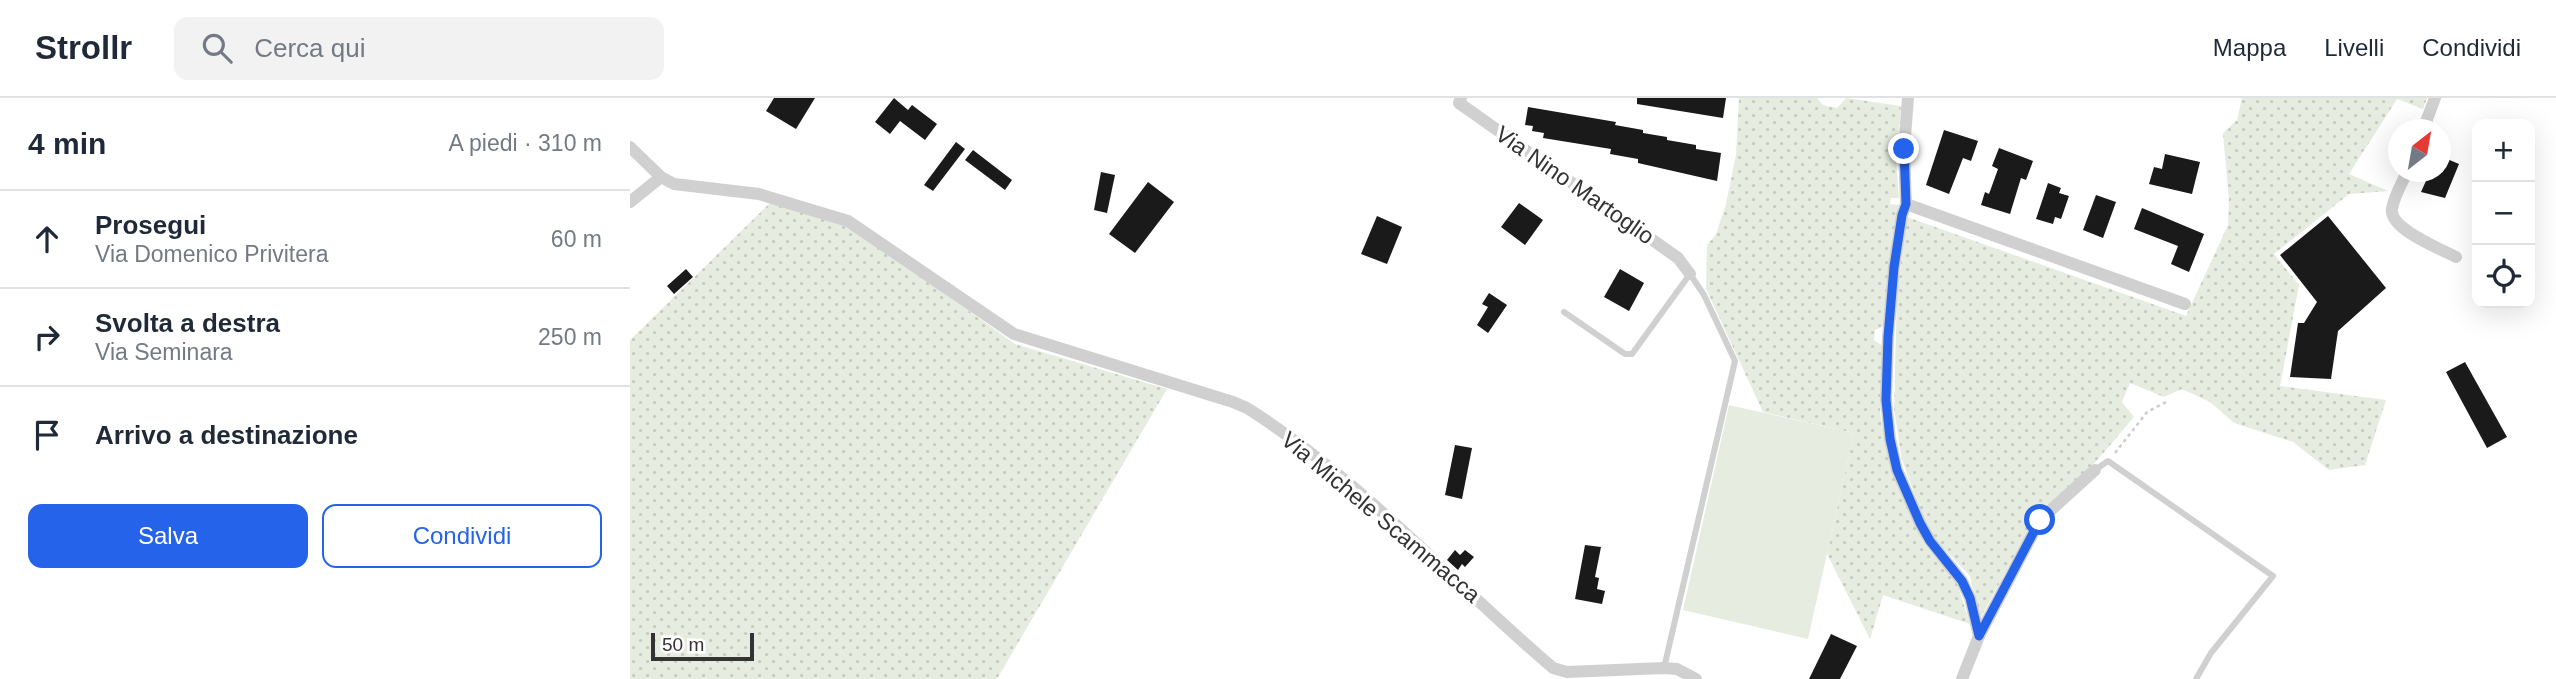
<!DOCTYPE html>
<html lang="it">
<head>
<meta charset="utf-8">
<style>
	body { margin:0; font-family:Arial,sans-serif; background:#f2f2f3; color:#1f2937 }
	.controls { position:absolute; right:21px; top:21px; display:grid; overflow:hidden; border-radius:14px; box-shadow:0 7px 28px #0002 }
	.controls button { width:63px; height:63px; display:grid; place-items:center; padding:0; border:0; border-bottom:2px solid #e0e1e3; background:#fff; color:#1f2937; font:35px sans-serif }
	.compass { position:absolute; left:1758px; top:21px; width:63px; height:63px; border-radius:50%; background:#fff; box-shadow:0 7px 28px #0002; rotate:31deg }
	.scale { position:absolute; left:21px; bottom:18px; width:103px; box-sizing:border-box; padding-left:7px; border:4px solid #333; border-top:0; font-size:19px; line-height:24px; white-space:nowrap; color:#333; -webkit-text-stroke:5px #fff; paint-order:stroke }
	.stop { position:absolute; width:21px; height:21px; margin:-16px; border:5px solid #2563eb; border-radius:50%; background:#fff }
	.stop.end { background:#2563eb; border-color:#fff; box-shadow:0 2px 7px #0008 }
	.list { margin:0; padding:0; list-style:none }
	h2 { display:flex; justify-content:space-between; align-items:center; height:91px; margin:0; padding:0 28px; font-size:30px }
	h2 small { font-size:23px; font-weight:400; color:#747a83 }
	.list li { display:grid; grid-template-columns:46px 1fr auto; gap:21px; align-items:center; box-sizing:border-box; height:98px; padding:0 28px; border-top:2px solid #e0e1e3 }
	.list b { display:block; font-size:26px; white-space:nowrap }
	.list p { margin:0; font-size:23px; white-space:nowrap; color:#747a83 }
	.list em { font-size:23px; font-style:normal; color:#747a83 }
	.actions { display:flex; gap:14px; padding:21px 28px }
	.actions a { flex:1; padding:16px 0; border:2px solid #2563eb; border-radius:14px; text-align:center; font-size:24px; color:#2563eb }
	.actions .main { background:#2563eb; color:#fff }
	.icon { flex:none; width:38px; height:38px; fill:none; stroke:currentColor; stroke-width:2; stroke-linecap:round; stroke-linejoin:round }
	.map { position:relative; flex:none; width:1926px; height:581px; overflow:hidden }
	header { display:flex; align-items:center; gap:42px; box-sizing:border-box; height:98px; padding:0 35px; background:#fff; border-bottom:2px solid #e0e1e3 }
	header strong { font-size:33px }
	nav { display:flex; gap:38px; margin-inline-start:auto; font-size:24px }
	.search { width:490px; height:63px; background:#f2f2f3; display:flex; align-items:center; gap:18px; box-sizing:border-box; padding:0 24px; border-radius:14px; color:#747a83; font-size:26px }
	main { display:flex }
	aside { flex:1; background:#fff }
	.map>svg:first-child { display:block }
</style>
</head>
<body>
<header>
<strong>Strollr</strong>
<div class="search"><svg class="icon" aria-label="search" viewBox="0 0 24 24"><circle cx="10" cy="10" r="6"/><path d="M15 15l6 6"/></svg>Cerca qui</div>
<nav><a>Mappa</a><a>Livelli</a><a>Condividi</a></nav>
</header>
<main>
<aside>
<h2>4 min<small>A piedi · 310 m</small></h2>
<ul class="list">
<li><svg class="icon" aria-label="ahead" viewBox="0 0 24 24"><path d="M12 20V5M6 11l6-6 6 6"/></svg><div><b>Prosegui</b><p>Via Domenico Privitera</p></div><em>60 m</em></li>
<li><svg class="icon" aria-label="right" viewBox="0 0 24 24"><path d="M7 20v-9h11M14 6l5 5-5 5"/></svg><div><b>Svolta a destra</b><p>Via Seminara</p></div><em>250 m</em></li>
<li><svg class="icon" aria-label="arrive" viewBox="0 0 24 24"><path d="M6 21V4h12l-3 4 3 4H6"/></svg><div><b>Arrivo a destinazione</b></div></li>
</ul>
<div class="actions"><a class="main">Salva</a><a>Condividi</a></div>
</aside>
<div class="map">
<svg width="1926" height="581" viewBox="0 0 1926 581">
	<defs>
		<pattern id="grass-dots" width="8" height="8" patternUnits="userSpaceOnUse" patternTransform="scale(1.75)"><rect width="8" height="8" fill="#e6ecdf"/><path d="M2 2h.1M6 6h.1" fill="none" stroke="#c6cbc0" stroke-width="1.8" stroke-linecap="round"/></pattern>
	</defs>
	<rect width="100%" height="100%" fill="#fff"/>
	<g fill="url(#grass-dots)">
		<path d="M 1109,0 L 1187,0 L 1193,7 L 1207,10 L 1216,0 L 1271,8 L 1266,61 L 1269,100 L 1261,100 L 1260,106 L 1269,107 L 1262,141 L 1254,228 L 1245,232 L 1244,242 L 1253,248 L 1250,315 L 1256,346 L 1277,408 L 1294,446 L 1327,485 L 1340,526 L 1253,497 L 1240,541 L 1197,456 L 1224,335 L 1133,314 L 1076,191 L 1077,147 L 1086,136 L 1096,106 L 1106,57 Z"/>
		<path d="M 1612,0 L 1797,0 L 1793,11 L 1767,1 L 1719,76 L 1758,93 L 1719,96 L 1644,156 L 1669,187 L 1650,288 L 1756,302 L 1735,367 L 1699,372 L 1663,344 L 1604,325 L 1580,304 L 1552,291 L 1534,299 L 1500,285 L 1492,304 L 1504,319 L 1463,367 L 1400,429 L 1350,521 L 1340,478 L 1302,438 L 1291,414 L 1272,362 L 1264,311 L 1267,196 L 1277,119 L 1556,218 L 1598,127 L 1599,102 L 1593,35 L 1607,22 Z"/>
		<path d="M 140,105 L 215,128 L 251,150 L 385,246 L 537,291 L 367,581 L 0,581 L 0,242 Z"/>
	</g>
	<path fill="#e6ecdf" d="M 1099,307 L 1224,335 L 1178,541 L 1053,512 Z"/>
	<g fill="#1a1a1a">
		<path d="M 144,0 L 185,0 L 166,31 L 136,13 Z"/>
		<path d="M 264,0 L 278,12 L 282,7 L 307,26 L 295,42 L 270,23 L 260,36 L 245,24 Z"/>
		<path d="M 1007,0 L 1096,0 L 1093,20 L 1007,6 Z"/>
		<path d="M 898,9 L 986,24 L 985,27 L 1013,32 L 1013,35 L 1037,39 L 1037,42 L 1066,47 L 1066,51 L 1091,55 L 1087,83 L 1008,65 L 1008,61 L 980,56 L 981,51 L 913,40 L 914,35 L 902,33 L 903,28 L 895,27 Z"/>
		<path d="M 1314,32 L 1348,43 L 1341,63 L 1333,60 L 1319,96 L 1296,87 Z"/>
		<path d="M 326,44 L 335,51 L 303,93 L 294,87 Z"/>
		<path d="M 1369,50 L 1403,63 L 1396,82 L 1391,80 L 1380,116 L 1351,107 L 1355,94 L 1359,96 L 1368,71 L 1362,68 Z"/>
		<path d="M 343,52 L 382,82 L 375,92 L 335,62 Z"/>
		<path d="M 1535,56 L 1570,64 L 1562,96 L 1519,86 L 1524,69 L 1532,71 Z"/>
		<path d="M 1810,58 L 1829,66 L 1815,100 L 1791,94 L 1800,74 L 1810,74 Z"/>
		<path d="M 471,74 L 485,77 L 477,115 L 464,112 Z"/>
		<path d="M 518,84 L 544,104 L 505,155 L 479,136 Z"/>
		<path d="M 1418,85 L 1431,90 L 1429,95 L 1439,98 L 1431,121 L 1425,119 L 1423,126 L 1406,121 Z"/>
		<path d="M 1466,97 L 1486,104 L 1473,140 L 1453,132 Z"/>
		<path d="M 889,105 L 913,122 L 895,147 L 871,129 Z"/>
		<path d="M 1512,110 L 1574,136 L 1559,174 L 1541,166 L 1548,148 L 1504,131 Z"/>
		<path d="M 747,118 L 772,129 L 757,166 L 731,156 Z"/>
		<path d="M 1698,118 L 1756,190 L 1708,233 L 1701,281 L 1660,279 L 1668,225 L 1674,225 L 1687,204 L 1650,157 Z"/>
		<path d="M 56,171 L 63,179 L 44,196 L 37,188 Z"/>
		<path d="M 990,171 L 1014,185 L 999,213 L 974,199 Z"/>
		<path d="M 859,195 L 877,207 L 858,235 L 847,227 L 858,209 L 852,206 Z"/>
		<path d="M 1835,264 L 1877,339 L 1857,350 L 1816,274 Z"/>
		<path d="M 825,347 L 842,350 L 832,401 L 815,397 Z"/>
		<path d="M 955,447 L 971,449 L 965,479 L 969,480 L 967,491 L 975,493 L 972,506 L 945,501 Z"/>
		<path d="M 825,452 L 830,457 L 835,452 L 844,459 L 835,469 L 832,466 L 828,472 L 817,462 Z"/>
		<path d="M 1201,536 L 1227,548 L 1210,581 L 1179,581 Z"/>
	</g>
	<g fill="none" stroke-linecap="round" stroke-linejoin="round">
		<path stroke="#cdcdcd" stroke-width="2.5" stroke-dasharray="3.5 3.5" stroke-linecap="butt" d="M 1485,355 L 1517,314 L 1538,303"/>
		<g stroke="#d0d0d0" stroke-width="6">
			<path d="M 934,214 L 995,256 L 1002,256 L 1060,176 L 1074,197 L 1105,263 L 1034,570"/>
			<path d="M 1465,372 L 1478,363 L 1643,478 L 1581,555 L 1566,581"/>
		</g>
		<g stroke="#d0d0d0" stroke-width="12">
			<path d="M 831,0 L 829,5 L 1048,160 L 1060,176"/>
			<path d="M 1278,0 L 1274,51 L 1276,106 L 1272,117 L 1264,169 L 1258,239 L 1256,302 L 1260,341 L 1267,372 L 1290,425 L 1300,443 L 1332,483 L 1340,500 L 1349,538 L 1332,581"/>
			<path d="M 1793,32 L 1805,0"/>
			<path d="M 0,49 L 31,79 L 44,86 L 129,96 L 218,123 L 384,236 L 603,304 L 617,310 C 731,382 821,483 923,570 L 937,574 L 1034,570 L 1047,571 L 1066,581"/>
			<path d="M 1777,74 C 1772,85 1764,98 1762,111 C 1759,131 1811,151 1826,159"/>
			<path d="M 0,104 L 31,79"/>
			<path d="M 1276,106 L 1555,206"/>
			<path d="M 1349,538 L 1410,422 L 1465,372"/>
		</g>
	</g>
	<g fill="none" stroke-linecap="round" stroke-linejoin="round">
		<path stroke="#2563eb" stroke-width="9" d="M 1274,51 L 1276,106 L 1272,117 L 1264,169 L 1258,239 L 1256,302 L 1260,341 L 1267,372 L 1290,425 L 1300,443 L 1332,483 L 1340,500 L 1349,538 L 1410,422"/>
	</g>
	<g text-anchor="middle" stroke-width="7" stroke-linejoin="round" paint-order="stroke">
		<g font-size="23" fill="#333" stroke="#fff">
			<text transform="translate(945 87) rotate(35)" y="8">Via Nino Martoglio</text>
			<text transform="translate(751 419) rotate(40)" y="8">Via Michele Scammacca</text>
		</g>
	</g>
</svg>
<div class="controls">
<button>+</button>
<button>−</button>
<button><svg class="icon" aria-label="locate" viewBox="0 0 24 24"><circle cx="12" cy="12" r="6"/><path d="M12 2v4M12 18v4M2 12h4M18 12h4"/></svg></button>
</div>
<svg class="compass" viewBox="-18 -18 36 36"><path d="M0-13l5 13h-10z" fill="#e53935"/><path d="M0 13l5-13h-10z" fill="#747a83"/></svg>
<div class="scale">50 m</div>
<div class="stop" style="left:1410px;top:422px"></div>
<div class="stop end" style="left:1274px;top:51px"></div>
</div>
</main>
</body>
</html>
